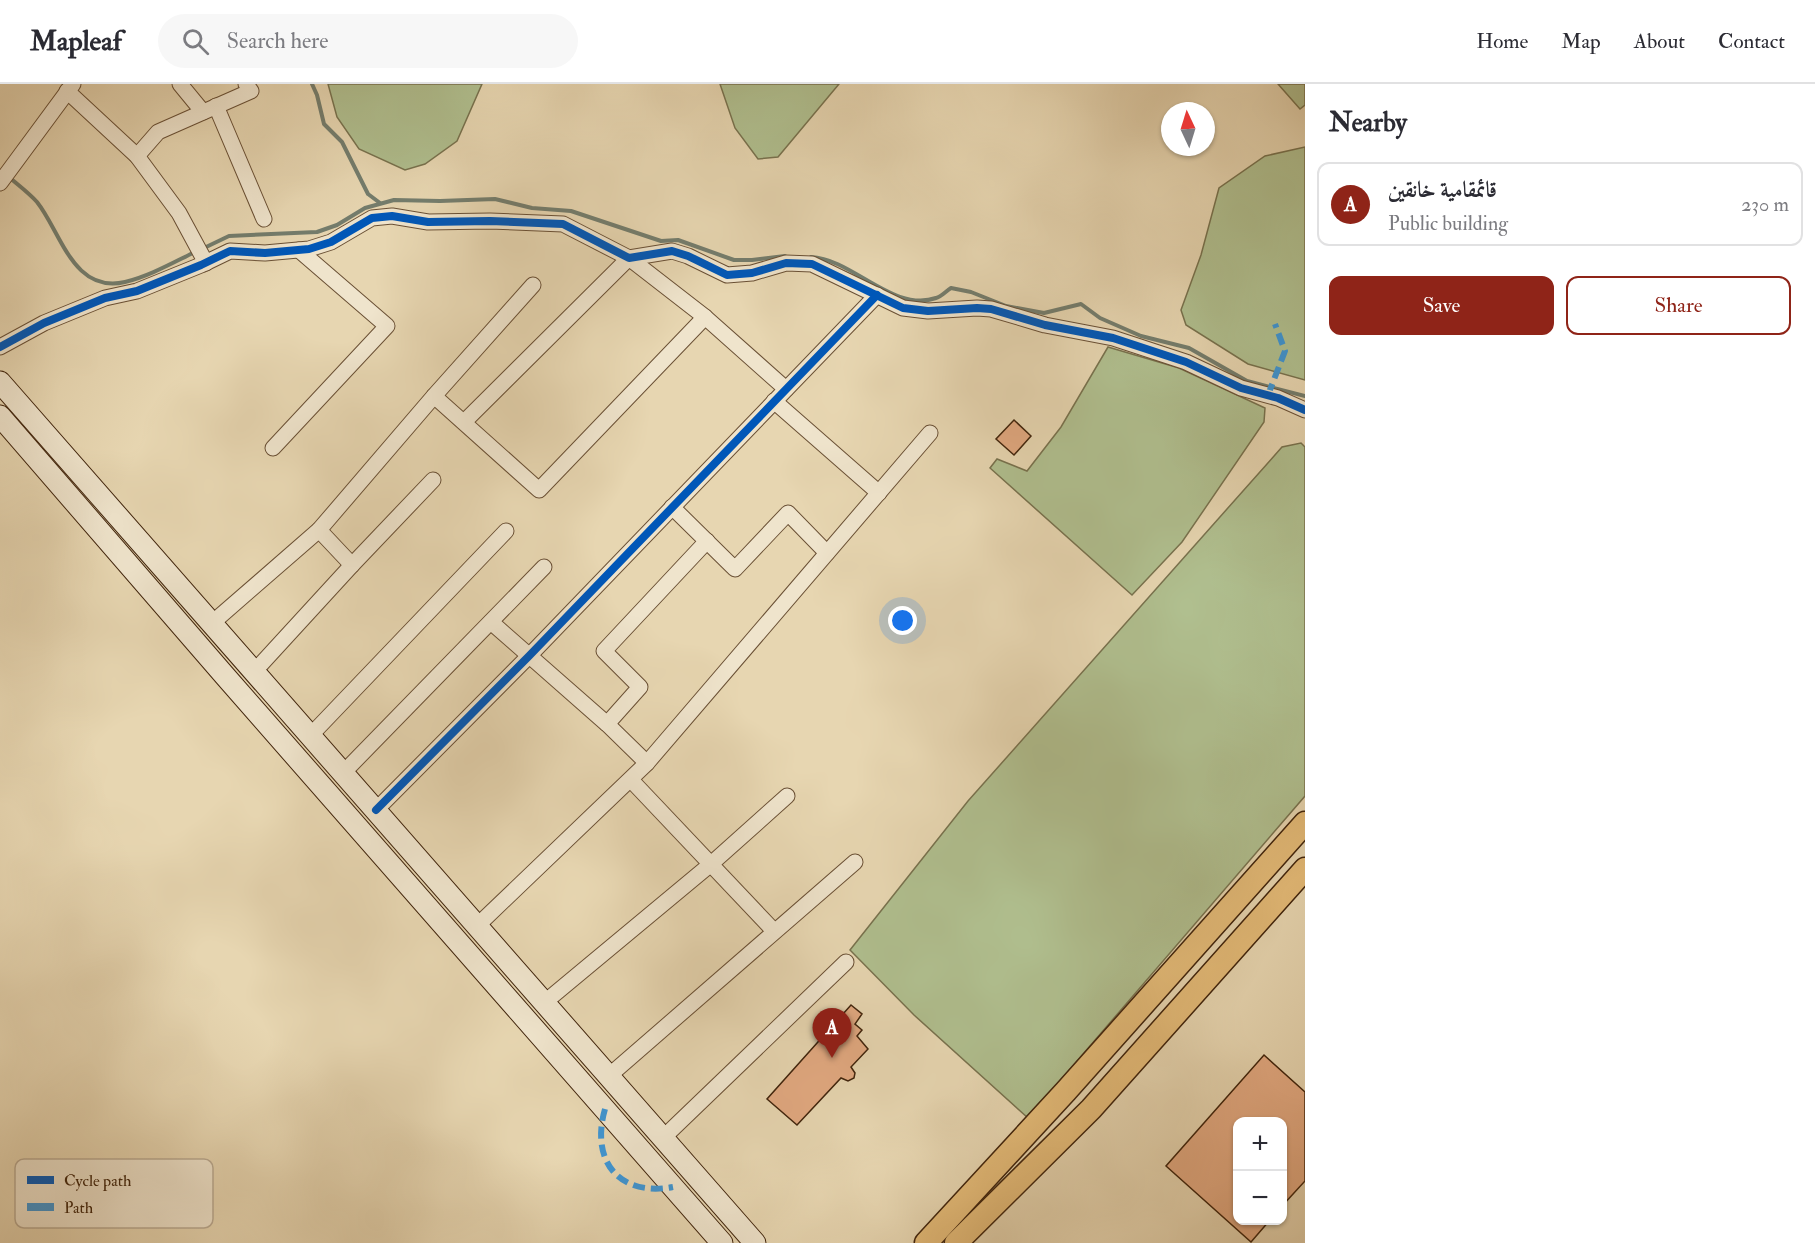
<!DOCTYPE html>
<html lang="en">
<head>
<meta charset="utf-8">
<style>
	body { margin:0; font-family:"IM FELL Double Pica",Amiri,serif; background:#f7f7f7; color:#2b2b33 }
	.controls { position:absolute; right:18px; bottom:18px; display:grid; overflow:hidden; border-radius:12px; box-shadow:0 2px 4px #0004 }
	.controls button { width:54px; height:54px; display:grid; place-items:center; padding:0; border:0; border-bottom:2px solid #e1e1e2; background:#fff; color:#2b2b33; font:30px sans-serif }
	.compass { position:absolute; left:1161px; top:18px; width:54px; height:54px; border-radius:50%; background:#fff; box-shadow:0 2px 4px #0004; rotate:356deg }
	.you { position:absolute; left:903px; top:537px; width:21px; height:21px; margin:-15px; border:4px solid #fff; border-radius:50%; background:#1a73e8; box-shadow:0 0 0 9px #1a73e833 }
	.badge { display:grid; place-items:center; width:39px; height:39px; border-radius:50%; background:#8f2418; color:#fff; font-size:20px; font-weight:700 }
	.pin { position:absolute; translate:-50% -50px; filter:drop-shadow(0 2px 3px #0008) }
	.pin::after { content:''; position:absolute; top:32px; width:21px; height:18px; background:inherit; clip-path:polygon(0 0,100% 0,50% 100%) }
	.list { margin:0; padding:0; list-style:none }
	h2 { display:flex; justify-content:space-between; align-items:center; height:78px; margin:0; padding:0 24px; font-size:26px }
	h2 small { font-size:20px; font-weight:400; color:#7c7c81 }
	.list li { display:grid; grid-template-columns:39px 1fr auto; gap:18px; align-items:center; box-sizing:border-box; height:84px; margin:0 12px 12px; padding:0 12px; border:2px solid #e1e1e2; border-radius:12px }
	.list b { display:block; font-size:22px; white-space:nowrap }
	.list p { margin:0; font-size:20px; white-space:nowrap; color:#7c7c81 }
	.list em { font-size:20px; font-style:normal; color:#7c7c81 }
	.actions { display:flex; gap:12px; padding:18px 24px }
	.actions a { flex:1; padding:14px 0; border:2px solid #8f2418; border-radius:12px; text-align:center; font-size:21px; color:#8f2418 }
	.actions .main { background:#8f2418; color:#fff }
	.icon { flex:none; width:33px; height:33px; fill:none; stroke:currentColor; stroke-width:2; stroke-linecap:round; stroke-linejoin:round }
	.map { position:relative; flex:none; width:1305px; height:1159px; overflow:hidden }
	header { display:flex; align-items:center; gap:36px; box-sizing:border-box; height:84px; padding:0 30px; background:#fff; border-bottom:2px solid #e1e1e2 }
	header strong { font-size:28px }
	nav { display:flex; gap:33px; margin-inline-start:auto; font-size:21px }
	.search { width:420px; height:54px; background:#f7f7f7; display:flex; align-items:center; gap:15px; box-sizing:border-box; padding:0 21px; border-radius:33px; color:#7c7c81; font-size:22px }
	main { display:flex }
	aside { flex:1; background:#fff }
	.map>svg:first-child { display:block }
</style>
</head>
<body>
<header>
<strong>Mapleaf</strong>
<div class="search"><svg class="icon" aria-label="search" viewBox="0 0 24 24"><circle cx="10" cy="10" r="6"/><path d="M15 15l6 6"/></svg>Search here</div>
<nav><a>Home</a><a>Map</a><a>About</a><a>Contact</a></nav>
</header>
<main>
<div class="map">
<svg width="1305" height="1159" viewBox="0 0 1305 1159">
	<rect width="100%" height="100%" fill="#e7d6b1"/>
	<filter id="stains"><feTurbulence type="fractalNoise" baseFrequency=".00333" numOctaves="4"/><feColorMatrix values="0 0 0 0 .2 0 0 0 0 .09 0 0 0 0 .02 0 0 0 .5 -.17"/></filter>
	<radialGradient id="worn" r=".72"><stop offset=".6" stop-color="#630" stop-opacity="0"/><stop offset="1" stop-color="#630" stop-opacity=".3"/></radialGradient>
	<g fill="#b0bf8f" stroke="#78724e" stroke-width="1.5">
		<path d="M 328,0 L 482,0 L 457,57 L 425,80 L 405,86 L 359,65 L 337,33 Z"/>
		<path d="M 720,0 L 839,0 L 778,73 L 758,75 L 735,44 Z"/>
		<path d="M 1278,0 L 1305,0 L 1305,21 L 1300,25 Z"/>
		<path d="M 1305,63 L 1305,296 L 1248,280 L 1186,241 L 1181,226 L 1201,171 L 1219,104 L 1265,72 Z"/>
		<path d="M 1108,263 L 1179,284 L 1265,324 L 1264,338 L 1182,458 L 1132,511 L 990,384 L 997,375 L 1027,387 L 1061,343 Z"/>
		<path d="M 1301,359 L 1305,363 L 1305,712 L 1028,1034 L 914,931 L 850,866 L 968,717 L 1282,363 Z"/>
	</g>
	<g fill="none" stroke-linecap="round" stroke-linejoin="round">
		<g stroke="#747d6d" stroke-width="4">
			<path d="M 312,0 L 317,11 L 324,40 L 342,58 L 368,110 L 380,119"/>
			<path d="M 9,93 C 18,101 29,109 37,118 C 61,148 73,210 125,198 C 150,192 174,178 197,167"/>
			<path d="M 204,164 L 229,152 L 317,148 L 337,141 L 365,124 L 394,116 L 440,117 L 495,115 L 532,124 L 571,127 L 661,157 L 678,156 L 734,176 L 752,176 L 785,172"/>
			<path d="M 811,173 C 853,175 893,229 936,214 C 941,213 946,207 951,204 L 971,208 L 1006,222 L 1044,229 L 1081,220 L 1100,234 L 1141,252 L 1189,264 L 1247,297 L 1305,312"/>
		</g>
	</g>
	<g fill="#e2a981" stroke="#40240c" stroke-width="1.5">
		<path d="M 1014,336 L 1031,352 L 1014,371 L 996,355 Z"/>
		<path d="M 851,921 L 862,930 L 855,940 L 862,946 L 857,952 L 868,965 L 851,983 L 855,989 L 854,994 L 848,997 L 841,994 L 797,1041 L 767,1015 Z"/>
		<path d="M 1264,971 L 1305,1008 L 1305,1097 L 1282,1122 L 1282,1038 L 1238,1038 L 1238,1136 L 1270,1136 L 1251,1158 L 1166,1082 Z"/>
	</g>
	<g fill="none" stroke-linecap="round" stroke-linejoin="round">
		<defs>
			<g id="street">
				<path d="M 180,0 L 203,28"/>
				<path d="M 67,7 L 137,72 L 179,129 L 206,179"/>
				<path d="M 216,22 L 264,135"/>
				<path d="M 137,72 L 158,48 L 251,7 L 246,0"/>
				<path d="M 0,99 L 73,0"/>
				<path d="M 0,263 L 44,239 L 105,214 L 137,207 L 201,181 L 230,167 L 265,169 L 309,165 L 331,158 L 372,134 L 392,132 L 428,138 L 490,137 L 563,140 L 629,174 L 672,167 L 688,172 L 727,191 L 752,189 L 786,179 L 812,180 L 903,224 L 928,227 L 977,224 L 991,225 L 1045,241 L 1113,254 L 1186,278 L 1241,304 L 1278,314 L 1305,326"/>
				<path d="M 434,312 L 539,406 L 705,233"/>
				<path d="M 774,317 L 879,409"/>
				<path d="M 464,338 L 629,174 L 705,233 L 786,305"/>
				<path d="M 273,364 L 387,242 L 299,166"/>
				<path d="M 672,423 L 735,485 L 788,429 L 827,469"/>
				<path d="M 319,446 L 352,481"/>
				<path d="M 491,538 L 607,640 L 647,679"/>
				<path d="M 211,540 L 319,446 L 434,312 L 533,201"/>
				<path d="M 253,589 L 352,481 L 433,396"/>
				<path d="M 607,640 L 640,603 L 604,567 L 707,457"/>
				<path d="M 310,652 L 506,447"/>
				<path d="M 343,689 L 544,483"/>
				<path d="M 631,696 L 774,847"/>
				<path d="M 376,726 L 529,572 L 877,211"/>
				<path d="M 478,841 L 647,679 L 930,349"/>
				<path d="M 545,918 L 711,780 L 787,712"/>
				<path d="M 610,991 L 855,778"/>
				<path d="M 664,1053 L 846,878"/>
			</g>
			<g id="secondary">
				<path d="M 0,298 L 755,1159"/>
				<path d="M 0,332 L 225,592 L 722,1159"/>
			</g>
			<g id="primary">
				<path d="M 926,1159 L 1066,1007 L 1305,739"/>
				<path d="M 956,1159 L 1091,1025 L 1305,785"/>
			</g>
		</defs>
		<use href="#street" stroke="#6a5035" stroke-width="17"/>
		<use href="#secondary" stroke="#40240c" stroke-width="23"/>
		<use href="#primary" stroke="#40240c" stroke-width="25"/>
		<use href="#street" stroke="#efe4cc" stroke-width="15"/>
		<use href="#secondary" stroke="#efe4cc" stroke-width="21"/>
		<use href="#primary" stroke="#e4bb78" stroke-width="22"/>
		<g stroke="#3f95d2" stroke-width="6" stroke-dasharray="12 6" stroke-linecap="butt">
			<path d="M 1268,311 L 1285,267 L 1275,240"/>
			<path d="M 605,1025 C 590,1077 619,1113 673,1103"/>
		</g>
		<defs>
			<g id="cycleway">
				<path d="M 0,263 L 44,239 L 105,214 L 137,207 L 201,181 L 230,167 L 265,169 L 309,165 L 331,158 L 372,134 L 392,132 L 428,138 L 490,137 L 563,140 L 629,174 L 672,167 L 688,172 L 727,191 L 752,189 L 786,179 L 812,180 L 903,224 L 928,227 L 977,224 L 991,225 L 1045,241 L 1113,254 L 1186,278 L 1241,304 L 1278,314 L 1305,326"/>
				<path d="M 376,726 L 529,572 L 877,211"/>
			</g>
		</defs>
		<use href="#cycleway" stroke="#efe4cc" stroke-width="11"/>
		<use href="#cycleway" stroke="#0057b8" stroke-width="8"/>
	</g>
	<rect x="15" y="1075" width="198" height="69" rx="9" fill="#efe4cc" stroke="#baaa92" stroke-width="1.5"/>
	<rect x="27" y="1092" width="27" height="8" fill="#0057b8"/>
	<rect x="27" y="1119" width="27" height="8" fill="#3f95d2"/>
	<g font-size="16" fill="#40240c">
		<text x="64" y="1102">Cycle path</text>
		<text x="64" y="1129">Path</text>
	</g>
	<rect width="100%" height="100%" filter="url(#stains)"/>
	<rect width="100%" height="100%" fill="url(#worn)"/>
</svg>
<div class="controls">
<button>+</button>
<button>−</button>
</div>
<svg class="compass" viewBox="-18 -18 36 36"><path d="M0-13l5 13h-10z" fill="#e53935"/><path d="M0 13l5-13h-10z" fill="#7c7c81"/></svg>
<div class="you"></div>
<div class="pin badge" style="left:832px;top:974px">A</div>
</div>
<aside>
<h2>Nearby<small></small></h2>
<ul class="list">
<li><span class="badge">A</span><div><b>قائمقامية خانقين</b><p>Public building</p></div><em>230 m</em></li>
</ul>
<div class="actions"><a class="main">Save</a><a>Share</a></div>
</aside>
</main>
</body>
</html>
